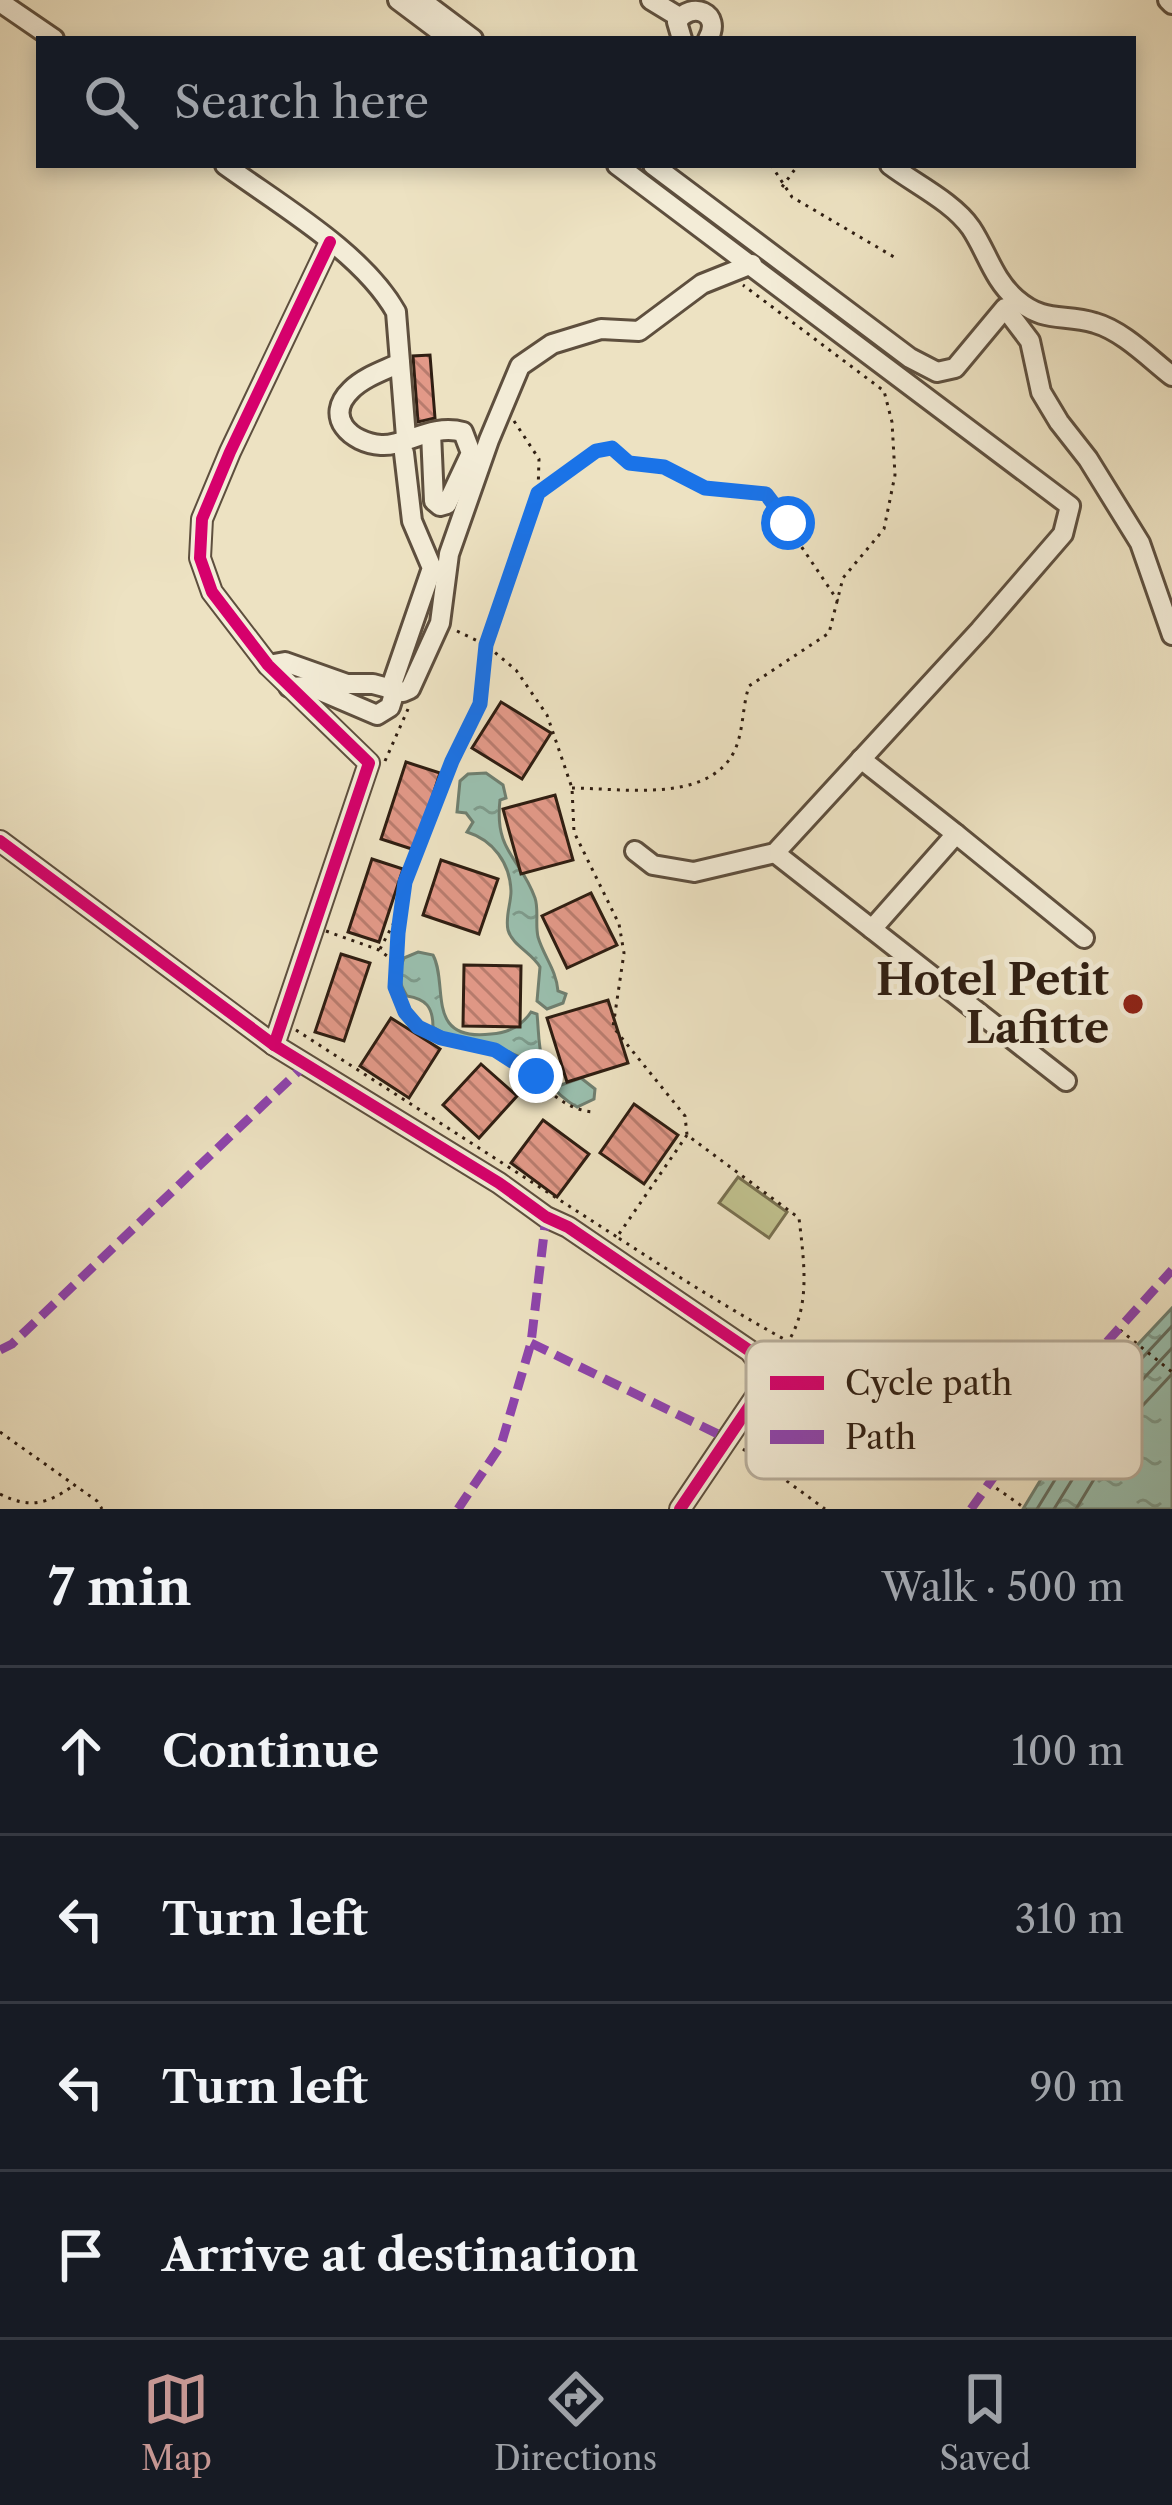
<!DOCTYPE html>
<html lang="en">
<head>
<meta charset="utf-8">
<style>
	body { margin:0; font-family:"Libre Caslon Text",serif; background:#20242c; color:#f1f3f6 }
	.stop { position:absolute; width:36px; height:36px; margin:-27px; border:9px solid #1a73e8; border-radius:50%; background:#fff }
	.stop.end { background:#1a73e8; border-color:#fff; box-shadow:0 3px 12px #0008 }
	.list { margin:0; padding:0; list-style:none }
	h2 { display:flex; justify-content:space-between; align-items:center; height:156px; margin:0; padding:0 48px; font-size:51px }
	h2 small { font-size:39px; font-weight:400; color:#9ea1a6 }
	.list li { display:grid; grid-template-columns:78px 1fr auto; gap:36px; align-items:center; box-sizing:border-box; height:168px; padding:0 48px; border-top:3px solid #363941 }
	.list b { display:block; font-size:45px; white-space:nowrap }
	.list em { font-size:39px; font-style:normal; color:#9ea1a6 }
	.icon { flex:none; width:66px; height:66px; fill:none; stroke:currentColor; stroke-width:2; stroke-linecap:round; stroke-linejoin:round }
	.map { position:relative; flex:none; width:1172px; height:1509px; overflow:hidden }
	.search { position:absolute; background:#171b24; box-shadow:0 6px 18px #0003; left:36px; right:36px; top:36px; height:132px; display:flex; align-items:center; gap:30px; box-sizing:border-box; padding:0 42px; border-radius:0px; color:#9ea1a6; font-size:45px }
	.sheet { height:828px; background:#171b24 }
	nav { display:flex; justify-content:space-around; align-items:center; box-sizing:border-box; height:168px; border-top:3px solid #363941; background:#171b24; font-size:33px; color:#9ea1a6 }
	nav a { display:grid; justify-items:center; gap:6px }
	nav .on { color:#c59692 }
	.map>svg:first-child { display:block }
</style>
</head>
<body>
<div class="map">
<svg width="1172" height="1509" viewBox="0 0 1172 1509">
	<defs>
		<pattern id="water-ripples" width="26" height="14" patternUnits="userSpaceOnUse" patternTransform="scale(3)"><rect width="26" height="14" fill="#9abfae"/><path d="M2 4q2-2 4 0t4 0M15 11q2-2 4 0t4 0" fill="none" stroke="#7e9b8c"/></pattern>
		<pattern id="building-back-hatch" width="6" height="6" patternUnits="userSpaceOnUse" patternTransform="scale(3)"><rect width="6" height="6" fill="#e29988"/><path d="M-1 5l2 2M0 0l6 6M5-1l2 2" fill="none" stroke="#b87c6e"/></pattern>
	</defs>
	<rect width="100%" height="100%" fill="#ede2c2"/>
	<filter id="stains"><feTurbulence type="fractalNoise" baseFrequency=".00167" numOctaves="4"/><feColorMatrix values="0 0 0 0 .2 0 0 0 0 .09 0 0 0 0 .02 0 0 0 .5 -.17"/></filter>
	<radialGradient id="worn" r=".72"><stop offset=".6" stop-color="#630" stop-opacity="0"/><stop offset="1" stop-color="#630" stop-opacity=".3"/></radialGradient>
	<path fill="#c0c18e" stroke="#787050" stroke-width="3" d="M 738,1177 L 787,1212 L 769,1238 L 719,1203 Z"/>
	<g fill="url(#water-ripples)" stroke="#6f7f70" stroke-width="3">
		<path d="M 486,773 L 503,785 L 506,798 L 500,800 C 494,852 521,858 535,898 C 539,910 535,924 538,937 C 544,957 556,969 558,991 L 566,994 L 563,1003 L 547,1009 L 537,1001 L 540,967 C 532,953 512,945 508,930 C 505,917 511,904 511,891 C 510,863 493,840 467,832 L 473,822 L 466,813 L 457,812 L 460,781 L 468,774 Z"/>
		<path d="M 418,952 L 433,955 C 449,985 424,1042 491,1034 C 508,1033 521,1027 531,1012 L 537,1014 C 540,1041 536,1068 561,1085 L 581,1078 L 595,1089 L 594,1099 L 577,1107 C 555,1096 546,1074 526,1061 C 498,1042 460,1046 433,1027 C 433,1007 426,999 407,996 C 398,982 398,973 404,958 Z"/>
		<path d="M 1172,1308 L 1172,1509 L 1023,1509 L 1095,1390 Z"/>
	</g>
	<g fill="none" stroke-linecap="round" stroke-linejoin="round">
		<g stroke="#646e60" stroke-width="3">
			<path d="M 1037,1509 L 1105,1398 L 1172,1326"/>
			<path d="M 1054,1509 L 1117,1407 L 1172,1348"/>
			<path d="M 1076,1509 L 1131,1418 L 1172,1374"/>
		</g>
	</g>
	<g fill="url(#building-back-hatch)" stroke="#2f1e12" stroke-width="3">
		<path d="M 430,355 L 435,418 L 418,422 L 413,356 Z"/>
		<path d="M 501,702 L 551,733 L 522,779 L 472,748 Z"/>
		<path d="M 406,762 L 440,773 L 415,850 L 381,839 Z"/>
		<path d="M 555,795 L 573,860 L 521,874 L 503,809 Z"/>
		<path d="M 372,859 L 403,869 L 379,942 L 348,932 Z"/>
		<path d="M 441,860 L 498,879 L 479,934 L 423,915 Z"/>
		<path d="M 591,893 L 617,945 L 567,968 L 542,916 Z"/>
		<path d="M 341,954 L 370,963 L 344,1041 L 315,1032 Z"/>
		<path d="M 464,965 L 521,966 L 520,1027 L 463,1026 Z"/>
		<path d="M 608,1000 L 628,1063 L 567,1082 L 547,1018 Z"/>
		<path d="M 391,1018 L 440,1049 L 409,1098 L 360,1066 Z"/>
		<path d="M 481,1064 L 517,1096 L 479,1138 L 443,1105 Z"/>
		<path d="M 634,1104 L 678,1135 L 644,1184 L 600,1153 Z"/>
		<path d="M 543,1120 L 589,1154 L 557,1197 L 511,1163 Z"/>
	</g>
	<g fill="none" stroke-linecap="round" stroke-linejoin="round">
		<defs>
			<g id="minor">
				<path d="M 398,0 L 450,39"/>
				<path d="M 421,0 L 473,39"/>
				<path d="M 651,0 L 679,17"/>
				<path d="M 1168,0 L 1172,4"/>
				<path d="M 0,2 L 54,39"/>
				<path d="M 682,39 L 677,22 C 691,0 723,13 708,39"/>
				<path d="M 225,165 C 280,205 363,253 396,312 L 406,437"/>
				<path d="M 617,165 L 1070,506 L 1063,534 L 980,630 L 775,853 L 694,872 L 653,865 L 635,851"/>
				<path d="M 653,165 L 910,358 L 937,372 L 955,368 L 1005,308 L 1030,341 L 1041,392 L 1059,422 L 1088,459 L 1140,543 L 1172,635"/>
				<path d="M 890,165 C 915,184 953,202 971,228 C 987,252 993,279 1016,299 C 1045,324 1063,313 1095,323 C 1123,331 1149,358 1172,376"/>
				<path d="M 400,363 C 383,371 364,377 351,390 C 323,417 351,443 381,445 C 404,447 432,423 463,432 L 471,453 L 447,504 L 440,506 L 434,501 L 431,433"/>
				<path d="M 268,665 L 285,662 L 347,684 L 373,684 L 403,692 L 410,689 L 440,623 L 449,554 L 489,440 L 520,366 L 552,344 L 601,329 L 639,331 L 702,284 L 752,264"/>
				<path d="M 289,687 L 309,686 L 377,715 L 390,707 L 395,691"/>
				<path d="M 390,690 L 432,568 L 412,521 L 404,453"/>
				<path d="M 861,759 L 956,834 L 872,929"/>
				<path d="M 956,834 L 1084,938"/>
				<path d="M 0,841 L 274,1045 L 499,1183 L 546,1217 L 568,1227 L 750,1351 L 762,1367 L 763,1386 L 680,1509"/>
				<path d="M 775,853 L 1066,1081"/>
				<path d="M 274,1045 L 369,763 L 268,665 L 212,592 L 200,558 L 202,519 L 230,452 L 330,242"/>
			</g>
		</defs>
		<use href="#minor" stroke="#5e4f3e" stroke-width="24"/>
		<g stroke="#2f1e12" stroke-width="3" stroke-dasharray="3 6" stroke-linecap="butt">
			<path d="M 771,165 L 792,197 L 894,257"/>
			<path d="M 782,187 L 798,165"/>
			<path d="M 514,421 L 539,459 L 538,493 L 486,645 L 516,670 L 547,715 L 572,788 L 574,832 L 619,924 L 624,953 L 613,1027 L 685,1116 L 687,1135 L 799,1218 C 805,1271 813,1319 774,1360"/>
			<path d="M 540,492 L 596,451 L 612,448 L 629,463 L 665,467 L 705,488 L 766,494 L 838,601"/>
			<path d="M 457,631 L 486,645 C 484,663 484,683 481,700 C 476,720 461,740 453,758 C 427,814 358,979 418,1026 C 441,1044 472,1040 497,1050 C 535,1067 551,1109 594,1112"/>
			<path d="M 385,761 L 408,709"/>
			<path d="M 572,788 C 620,788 707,804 734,752 C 744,731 742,707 749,686 L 829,633 L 843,578 L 884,529 L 895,475 L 892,422 L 884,391 L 743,285"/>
			<path d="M 326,931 L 379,950 L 394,961"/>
			<path d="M 380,949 L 398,915"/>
			<path d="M 296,1030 L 617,1237"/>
			<path d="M 687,1135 L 617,1237 C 700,1291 780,1341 870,1383 L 914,1367 L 954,1368 L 1011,1350 L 1031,1353 L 1073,1378"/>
			<path d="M 1120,1330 L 1172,1372"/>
			<path d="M 0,1432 L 97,1501 L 102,1509"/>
			<path d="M 743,1449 L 825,1509"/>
			<path d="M 989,1483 L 1026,1509"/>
			<path d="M 0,1494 C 29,1509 47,1504 73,1486"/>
		</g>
		<use href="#minor" stroke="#f3ecd7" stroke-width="18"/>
		<g stroke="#8e44ad" stroke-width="9" stroke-dasharray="18 9" stroke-linecap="butt">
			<path d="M 531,1343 L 726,1438"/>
			<path d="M 0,1350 L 12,1344 L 305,1065"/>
			<path d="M 458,1509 L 501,1445 L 531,1343 L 546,1217"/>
			<path d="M 971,1509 L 1027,1430 L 1172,1270"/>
		</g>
		<defs>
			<g id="cycleway">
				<path d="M 0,841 L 274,1045 L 499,1183 L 546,1217 L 568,1227 L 750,1351 L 762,1367 L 763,1386 L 680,1509"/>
				<path d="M 274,1045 L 369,763 L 268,665 L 212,592 L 200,558 L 202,519 L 230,452 L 330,242"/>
			</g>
		</defs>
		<use href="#cycleway" stroke="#f3ecd7" stroke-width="20"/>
		<use href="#cycleway" stroke="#d6006c" stroke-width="12"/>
	</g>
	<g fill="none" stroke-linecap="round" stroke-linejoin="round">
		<path stroke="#1a73e8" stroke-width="15" d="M 536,1076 L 495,1050 L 441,1038 L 418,1027 L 405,1012 L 395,987 L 398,933 L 405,882 L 452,761 L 480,704 L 486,645 L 538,493 L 596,451 L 612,448 L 629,463 L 664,467 L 705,488 L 766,494 L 788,523"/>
	</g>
	<circle fill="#8f2418" stroke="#f3ecd7" stroke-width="4.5" cx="1133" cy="1004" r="12"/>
	<g text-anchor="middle" stroke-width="10" stroke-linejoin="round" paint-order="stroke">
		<g font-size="42" font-weight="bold" fill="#2f1e12" stroke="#f3ecd7" text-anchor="end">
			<text x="1109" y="995">Hotel Petit<tspan x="1109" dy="48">Lafitte</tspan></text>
		</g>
	</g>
	<rect x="746" y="1341" width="396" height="138" rx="18" fill="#f3ecd7" stroke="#b8ae9c" stroke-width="3"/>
	<rect x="770" y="1376" width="54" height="14" fill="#d6006c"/>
	<rect x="770" y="1430" width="54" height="14" fill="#8e44ad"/>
	<g font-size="33" fill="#2f1e12">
		<text x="845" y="1395">Cycle path</text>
		<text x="845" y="1449">Path</text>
	</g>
	<rect width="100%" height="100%" filter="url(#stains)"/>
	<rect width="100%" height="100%" fill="url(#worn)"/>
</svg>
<div class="stop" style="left:788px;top:523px"></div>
<div class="stop end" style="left:536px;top:1076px"></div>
<div class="search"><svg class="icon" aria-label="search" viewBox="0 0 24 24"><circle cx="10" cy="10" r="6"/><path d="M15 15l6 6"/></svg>Search here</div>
</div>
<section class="sheet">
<h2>7 min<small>Walk · 500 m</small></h2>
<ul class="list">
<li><svg class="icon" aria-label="ahead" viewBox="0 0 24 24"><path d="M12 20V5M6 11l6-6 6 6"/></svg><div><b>Continue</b></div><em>100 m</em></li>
<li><svg class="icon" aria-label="left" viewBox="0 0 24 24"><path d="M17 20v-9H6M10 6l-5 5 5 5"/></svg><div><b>Turn left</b></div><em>310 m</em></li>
<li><svg class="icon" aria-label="left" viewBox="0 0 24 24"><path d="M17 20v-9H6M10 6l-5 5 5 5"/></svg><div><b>Turn left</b></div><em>90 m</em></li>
<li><svg class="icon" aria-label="arrive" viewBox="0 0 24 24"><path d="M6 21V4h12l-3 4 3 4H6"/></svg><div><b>Arrive at destination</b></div></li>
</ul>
</section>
<nav>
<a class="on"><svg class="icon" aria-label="map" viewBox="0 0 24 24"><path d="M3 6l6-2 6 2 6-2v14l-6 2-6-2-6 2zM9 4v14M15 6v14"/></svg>Map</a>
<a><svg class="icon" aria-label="directions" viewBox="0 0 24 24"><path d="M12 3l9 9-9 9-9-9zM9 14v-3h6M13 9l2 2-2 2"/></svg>Directions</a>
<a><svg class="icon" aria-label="saved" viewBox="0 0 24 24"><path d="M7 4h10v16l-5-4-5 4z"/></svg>Saved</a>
</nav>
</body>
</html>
